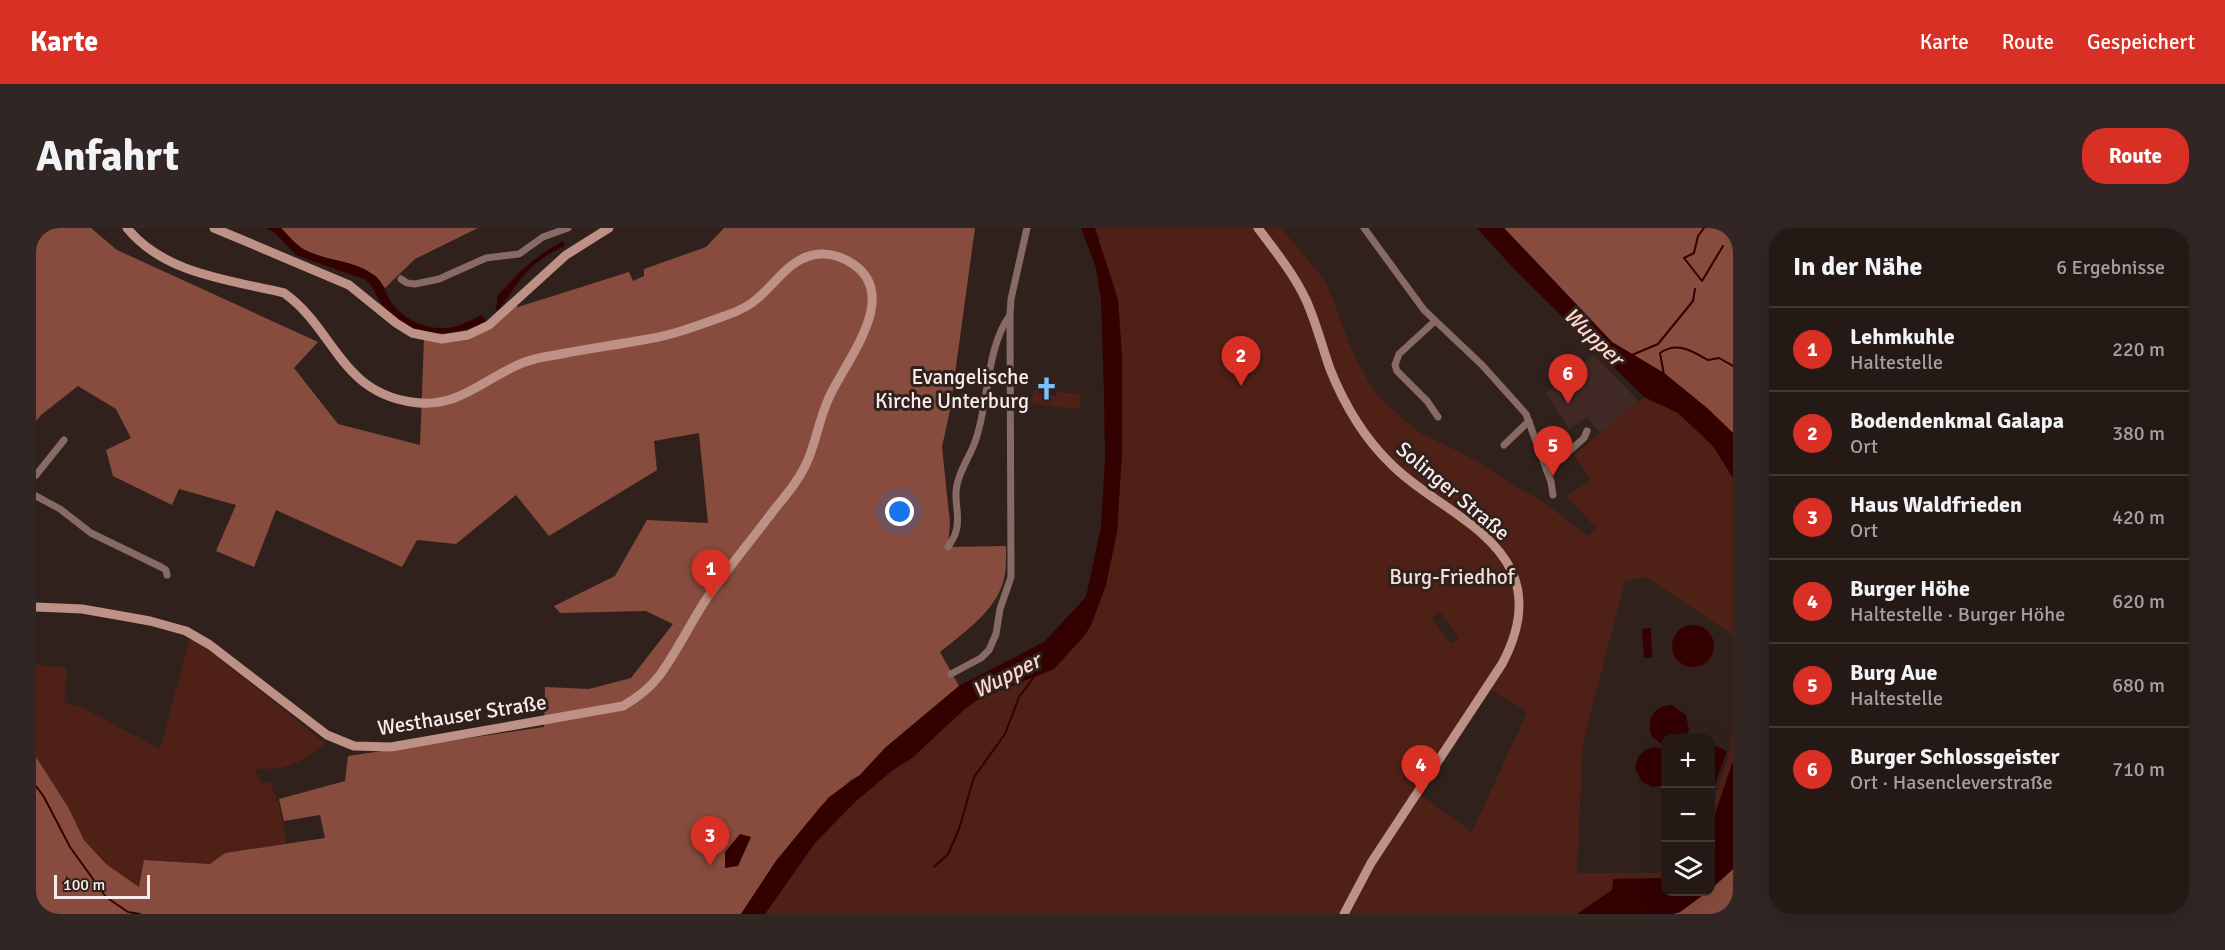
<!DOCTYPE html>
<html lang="de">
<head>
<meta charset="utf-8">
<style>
	body { margin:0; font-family:Signika,sans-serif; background:#312623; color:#f1f3f6 }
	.controls { position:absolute; right:18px; bottom:18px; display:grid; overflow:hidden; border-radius:12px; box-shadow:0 6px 24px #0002 }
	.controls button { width:54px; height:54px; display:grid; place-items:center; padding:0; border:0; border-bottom:2px solid #423835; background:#251916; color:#f1f3f6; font:30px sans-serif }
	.scale { position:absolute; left:18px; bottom:15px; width:96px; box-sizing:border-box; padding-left:6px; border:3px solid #f8ecea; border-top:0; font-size:16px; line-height:21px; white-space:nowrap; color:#f8ecea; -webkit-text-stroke:4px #31211d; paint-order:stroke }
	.you { position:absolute; left:864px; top:284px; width:21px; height:21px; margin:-15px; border:4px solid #fff; border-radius:50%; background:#1a73e8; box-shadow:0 0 0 9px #1a73e833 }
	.badge { display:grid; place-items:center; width:39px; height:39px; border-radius:50%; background:#d93025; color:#fff; font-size:20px; font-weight:700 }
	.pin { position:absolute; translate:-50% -50px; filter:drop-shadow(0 2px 3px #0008) }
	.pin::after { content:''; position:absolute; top:32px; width:21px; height:18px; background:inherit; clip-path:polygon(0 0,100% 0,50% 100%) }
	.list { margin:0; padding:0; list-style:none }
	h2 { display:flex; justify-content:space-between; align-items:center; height:78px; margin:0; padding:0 24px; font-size:26px }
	h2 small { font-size:20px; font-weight:400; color:#a3a0a1 }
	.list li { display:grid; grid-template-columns:39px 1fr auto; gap:18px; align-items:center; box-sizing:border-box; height:84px; padding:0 24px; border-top:2px solid #423835 }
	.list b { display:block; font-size:22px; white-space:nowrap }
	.list p { margin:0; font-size:20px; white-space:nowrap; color:#a3a0a1 }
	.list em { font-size:20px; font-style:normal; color:#a3a0a1 }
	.icon { flex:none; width:33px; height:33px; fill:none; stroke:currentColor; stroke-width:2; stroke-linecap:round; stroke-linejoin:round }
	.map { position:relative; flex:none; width:1697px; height:686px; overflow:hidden; border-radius:24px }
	header { display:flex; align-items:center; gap:36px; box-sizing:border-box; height:84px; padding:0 30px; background:#d93025; color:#fff }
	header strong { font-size:28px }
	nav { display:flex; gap:33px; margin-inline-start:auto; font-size:21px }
	.intro { display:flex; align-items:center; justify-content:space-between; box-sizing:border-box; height:144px; padding:0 36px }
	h1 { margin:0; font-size:42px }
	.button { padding:15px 27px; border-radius:24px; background:#d93025; color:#fff; font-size:21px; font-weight:700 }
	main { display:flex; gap:36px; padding:0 36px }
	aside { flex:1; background:#251916; border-radius:24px; box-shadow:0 6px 24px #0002 }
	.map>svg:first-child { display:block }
</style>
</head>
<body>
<header>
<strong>Karte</strong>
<nav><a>Karte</a><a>Route</a><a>Gespeichert</a></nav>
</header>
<div class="intro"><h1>Anfahrt</h1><a class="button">Route</a></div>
<main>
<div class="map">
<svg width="1697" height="686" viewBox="0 0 1697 686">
	<rect width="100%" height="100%" fill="#31211d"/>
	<path fill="#412a25" d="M 1558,127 L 1602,173 L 1565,205 L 1551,189 L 1533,201 L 1510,165 Z"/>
	<g fill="#4f2116" fill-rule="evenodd">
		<path d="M 1059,0 L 1245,0 L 1290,54 L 1317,125 L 1331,151 L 1344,170 L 1382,204 L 1430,227 L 1511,277 L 1552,308 L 1560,300 L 1531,268 L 1555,252 L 1538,227 L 1608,169 L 1642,185 L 1677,218 L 1697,250 L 1697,407 L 1610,349 L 1589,353 L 1547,514 L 1541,645 L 1620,645 L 1629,641 L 1629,650 L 1578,651 L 1576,662 L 1541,686 L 729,686 L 779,615 L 819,574 L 857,542 L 876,530 L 930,480 L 941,472 L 1018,441 L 1049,407 L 1055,397 L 1070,357 L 1081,304 L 1086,225 L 1086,128 L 1082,72 ZM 1404,384 L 1423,410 L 1415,416 L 1396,390 ZM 1455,462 L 1491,484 L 1436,604 L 1385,567 Z"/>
		<path d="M 997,162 L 1002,163 L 1002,166 L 1020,168 L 1021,164 L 1045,166 L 1043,181 L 995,176 Z"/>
		<path d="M 154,410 L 174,423 L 289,515 C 278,526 264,535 248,539 C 240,542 229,540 219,541 L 225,555 L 233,554 C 244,574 248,593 250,616 L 189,625 L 174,636 L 109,632 L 103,659 L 70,636 L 48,612 L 32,579 L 0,529 L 0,437 L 28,439 L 31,442 L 28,474 L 49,481 L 124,521 Z"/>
		<path d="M 1697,494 L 1697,533 L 1675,598 L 1675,579 L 1695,521 Z"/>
	</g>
	<g fill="#874c3d">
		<path d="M 0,0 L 55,0 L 81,22 L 282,114 L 258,140 L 302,196 L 384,217 L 388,111 C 432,120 448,106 480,77 L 482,79 L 593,44 L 597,53 L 608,48 L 608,41 L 670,19 L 688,0 L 939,0 L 914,182 L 906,219 L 914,295 L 912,319 L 970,318 C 970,332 971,347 965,360 C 955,386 925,407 904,424 L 923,458 L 849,520 L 824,547 L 815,552 L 785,578 L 740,633 L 705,686 L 0,686 L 0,529 L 32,579 L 48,612 L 70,636 L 103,659 L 108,632 L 174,636 L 189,625 L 289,610 L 284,587 L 248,593 L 243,571 L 309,553 L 312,528 L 508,499 L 509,459 L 553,461 L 595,450 L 637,396 L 610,383 L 524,385 L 518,378 L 579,348 L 611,292 L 672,295 L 663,205 L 618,213 L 621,242 L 513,308 L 480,267 L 420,316 L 381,312 L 366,339 L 240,282 L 218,339 L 180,323 L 200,277 L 143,261 L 136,277 L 77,248 L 70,222 L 95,210 L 80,181 L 42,158 L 5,187 L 0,193 Z"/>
		<path d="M 245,0 L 442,0 L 379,31 L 349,60 C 326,32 299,36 269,22 C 260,18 252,7 245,0 Z"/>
		<path d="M 1468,0 L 1697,0 L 1697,205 L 1671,180 L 1628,145 L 1576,114 Z"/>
		<path d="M 1697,641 L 1697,686 L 1637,686 L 1644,684 L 1671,664 L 1674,664 L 1675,661 Z"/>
	</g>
	<g fill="#330100">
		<path d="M 229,0 L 245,0 C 252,7 260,17 269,22 C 290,33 318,32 338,47 C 348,54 349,65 355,74 C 368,94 398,105 421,98 C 429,95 438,91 446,87 L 450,94 C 421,107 389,112 362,91 C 357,87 349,81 345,75 C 339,66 339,61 330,52 L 260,27 L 238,4 Z"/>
		<path d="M 1045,0 L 1059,0 L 1082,72 L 1086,128 L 1086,225 L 1081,304 L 1070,357 L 1055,397 L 1049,407 L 1018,441 L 941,472 L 930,480 L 876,530 L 857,542 L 819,574 L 779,615 L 729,686 L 705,686 L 740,633 L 793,569 L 824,547 L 849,520 L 923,458 L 1008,414 L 1050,369 L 1065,299 L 1069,233 L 1068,166 L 1065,72 L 1060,40 Z"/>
		<path d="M 1441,0 L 1468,0 L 1576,114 L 1628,145 L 1671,180 L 1697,205 L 1697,250 L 1677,218 L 1642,185 L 1608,169 L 1480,43 Z"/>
		<path d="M 527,13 L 529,18 C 491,35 485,52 462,83 L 459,80 L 461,76 L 461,69 C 483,43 497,30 527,13 Z"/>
		<circle cx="1657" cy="418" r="21"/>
		<path d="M 1615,400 L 1616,430 L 1608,430 L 1606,401 Z"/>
		<path d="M 1636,477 L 1650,487 L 1653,501 L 1649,510 L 1630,511 L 1629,518 L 1616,509 C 1609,492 1618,477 1636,477 Z"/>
		<path d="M 1675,516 L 1691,523 L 1675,568 L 1674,516 Z"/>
		<path d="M 1618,519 L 1629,522 L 1629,557 L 1616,559 L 1606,554 L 1599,541 C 1600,529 1606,522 1618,519 Z"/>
		<path d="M 1697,533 L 1697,641 L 1675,661 L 1675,598 Z"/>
		<path d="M 704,606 L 715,609 L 702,638 L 689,640 L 689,624 Z"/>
		<path d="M 1629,650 L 1630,664 L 1671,664 L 1644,684 L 1637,686 L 1541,686 L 1576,662 L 1577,651 Z"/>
	</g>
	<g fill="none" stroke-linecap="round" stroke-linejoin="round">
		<g stroke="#330100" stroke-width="2">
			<path d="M 1668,0 L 1662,8 L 1658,25 L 1648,30 L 1666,53 L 1687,18"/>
			<path d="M 1596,127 L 1622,116 L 1657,73 L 1659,61"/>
			<path d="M 1628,147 L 1624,125 C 1641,113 1656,123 1672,132 L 1683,130 L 1697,138"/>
			<path d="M 0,558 L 8,569 L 34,619 L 70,669 L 92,684 L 104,686"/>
			<path d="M 898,639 L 912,626 L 923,601 L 938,549 L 969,506 L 983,469 L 998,449"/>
		</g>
		<g stroke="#866a63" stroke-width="7">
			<path d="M 1328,0 L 1388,82 L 1446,137 L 1490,186 L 1515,254 L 1517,267"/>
			<path d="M 365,51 L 371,55 L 379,56 L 403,51 L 450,30 L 483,26 L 507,9 L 532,0"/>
			<path d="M 1399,93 L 1363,126 L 1359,137 L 1361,143 L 1391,173 L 1402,189"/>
			<path d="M 1468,217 L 1493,193"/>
			<path d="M 1511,243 L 1548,210 L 1551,203"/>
			<path d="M 0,247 L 28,212"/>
			<path d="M 0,268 L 24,281 L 55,305 L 125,339 L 130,342 L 131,347"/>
			<path d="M 912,319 C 915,314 919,309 920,303 C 925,288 917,272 921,257 C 924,241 935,227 940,211 C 953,173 950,120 974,87"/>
			<path d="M 915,446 L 945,430 L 953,422 L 960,406 L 964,381 L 975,349 L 974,87 L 975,71 L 991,0"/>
		</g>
		<g stroke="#bd9186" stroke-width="9">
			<path d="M 178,0 L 313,57 L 360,95 L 376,105 L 406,111 L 432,107 L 453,97 L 530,27 L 573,0"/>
			<path d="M 1222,0 C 1239,23 1258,46 1270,72 C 1280,94 1286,118 1294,141 C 1308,176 1327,209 1355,236 C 1391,273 1454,296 1476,344 C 1490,374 1481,408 1466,436 L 1335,635 L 1308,686"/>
			<path d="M 0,379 L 46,381 L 69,385 L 114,393 L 150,403 L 174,417 L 291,507 L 318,518 L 355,519 L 587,478 C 601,470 613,461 623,448 C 642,423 655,393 673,367 C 694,338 716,311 738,282 C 750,267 763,252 771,234 C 780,214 783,192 792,172 C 808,134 866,69 817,36 C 805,28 791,24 777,27 C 753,32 740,55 722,70 C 713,78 703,83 691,87 C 666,96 638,107 612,111 C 585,116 557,120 530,125 C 516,128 502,129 489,134 C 448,149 424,182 375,174 C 303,163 298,100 248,65 C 194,52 128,46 91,0"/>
		</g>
	</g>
	<defs>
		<symbol id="church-bare" viewBox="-9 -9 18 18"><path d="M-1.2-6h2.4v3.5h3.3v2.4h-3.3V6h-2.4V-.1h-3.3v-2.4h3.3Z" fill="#79bff8" stroke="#31211d" stroke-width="2.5" paint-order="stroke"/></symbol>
	</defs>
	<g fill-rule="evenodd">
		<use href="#church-bare" x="994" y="144" width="33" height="33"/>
	</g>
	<g text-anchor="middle" stroke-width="6" stroke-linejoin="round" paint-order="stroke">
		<g font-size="21" fill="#f8ecea" stroke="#31211d" text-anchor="end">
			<text x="993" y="156">Evangelische<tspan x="993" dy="24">Kirche Unterburg</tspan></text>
		</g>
		<g font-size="21" fill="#f8ecea" stroke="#31211d">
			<text transform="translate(1417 263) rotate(40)" y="7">Solinger Straße</text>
			<text transform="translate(426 487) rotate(-9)" y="7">Westhauser Straße</text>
		</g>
		<g font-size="21" fill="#f3dfdb" stroke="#31211d">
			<text x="1416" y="356">Burg-Friedhof</text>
		</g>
		<g font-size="22" font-style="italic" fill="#fed7cd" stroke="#31211d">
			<text transform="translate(1558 108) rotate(44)" y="8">Wupper</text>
			<text transform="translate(970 447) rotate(-27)" y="8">Wupper</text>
		</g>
	</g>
</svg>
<div class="controls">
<button>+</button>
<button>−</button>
<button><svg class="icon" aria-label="layers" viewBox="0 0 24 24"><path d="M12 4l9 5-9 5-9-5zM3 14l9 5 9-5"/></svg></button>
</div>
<div class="scale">100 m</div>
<div class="you"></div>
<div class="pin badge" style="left:675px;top:371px">1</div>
<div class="pin badge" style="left:1205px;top:158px">2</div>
<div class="pin badge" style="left:674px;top:638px">3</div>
<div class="pin badge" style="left:1385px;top:567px">4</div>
<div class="pin badge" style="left:1517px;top:248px">5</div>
<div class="pin badge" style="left:1532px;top:176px">6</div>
</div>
<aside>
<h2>In der Nähe<small>6 Ergebnisse</small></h2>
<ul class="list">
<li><span class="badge">1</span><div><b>Lehmkuhle</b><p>Haltestelle</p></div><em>220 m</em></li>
<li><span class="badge">2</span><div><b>Bodendenkmal Galapa</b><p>Ort</p></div><em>380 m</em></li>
<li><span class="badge">3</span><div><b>Haus Waldfrieden</b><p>Ort</p></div><em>420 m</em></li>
<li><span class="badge">4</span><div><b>Burger Höhe</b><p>Haltestelle · Burger Höhe</p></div><em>620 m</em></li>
<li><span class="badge">5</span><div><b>Burg Aue</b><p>Haltestelle</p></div><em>680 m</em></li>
<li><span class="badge">6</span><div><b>Burger Schlossgeister</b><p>Ort · Hasencleverstraße</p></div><em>710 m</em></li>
</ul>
</aside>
</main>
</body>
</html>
